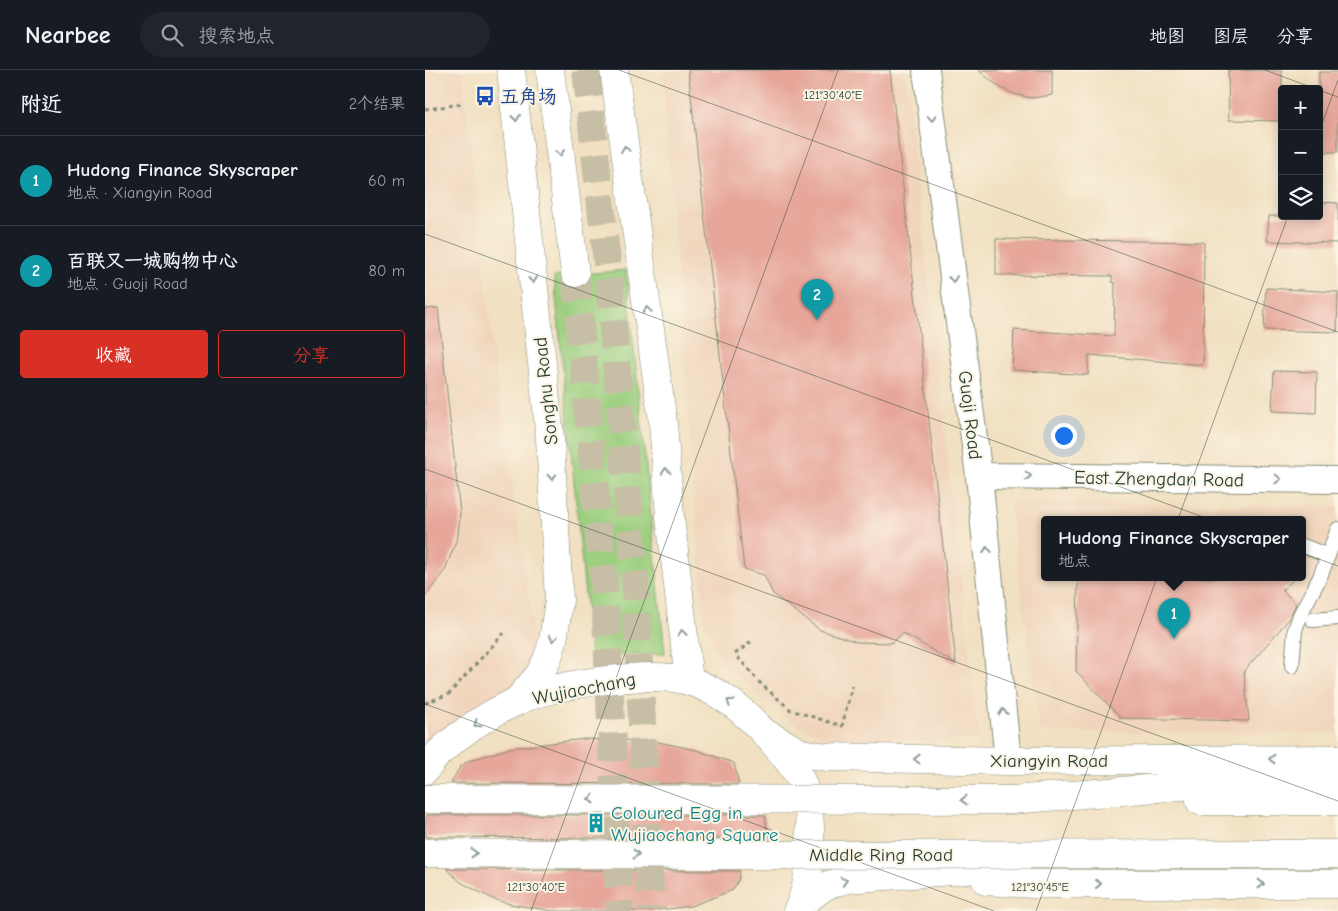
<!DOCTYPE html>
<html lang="zh">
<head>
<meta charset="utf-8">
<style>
	body { margin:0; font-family:"Comic Neue","LXGW WenKai TC",sans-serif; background:#20242c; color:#f1f3f6 }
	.controls { position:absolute; right:15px; top:15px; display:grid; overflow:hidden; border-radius:5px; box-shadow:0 2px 12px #0003 }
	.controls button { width:45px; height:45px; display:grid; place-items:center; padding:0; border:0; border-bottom:1px solid #363941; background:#171b24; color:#f1f3f6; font:25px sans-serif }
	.you { position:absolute; left:638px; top:365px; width:18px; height:18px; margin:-12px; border:4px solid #fff; border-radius:50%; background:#1a73e8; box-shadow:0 0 0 8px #1a73e833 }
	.badge { display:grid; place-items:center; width:32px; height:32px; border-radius:50%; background:#d93025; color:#fff; font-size:16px; font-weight:700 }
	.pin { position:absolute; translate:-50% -41px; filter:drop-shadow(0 1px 2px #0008) }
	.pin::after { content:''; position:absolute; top:26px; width:18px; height:15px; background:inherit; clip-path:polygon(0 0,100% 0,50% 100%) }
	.popup { position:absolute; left:616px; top:446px; width:265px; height:65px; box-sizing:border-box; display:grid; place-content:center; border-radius:5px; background:#171b24; filter:drop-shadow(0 1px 4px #0005); font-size:16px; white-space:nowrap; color:#9ea1a6 }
	.popup b { font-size:19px; color:#f1f3f6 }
	.popup::after { content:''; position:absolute; left:50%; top:100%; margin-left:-10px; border:10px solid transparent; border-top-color:#171b24 }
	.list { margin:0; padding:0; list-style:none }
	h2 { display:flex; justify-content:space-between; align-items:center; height:65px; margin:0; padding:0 20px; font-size:21px }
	h2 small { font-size:16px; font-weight:400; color:#9ea1a6 }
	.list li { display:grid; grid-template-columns:32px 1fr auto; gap:15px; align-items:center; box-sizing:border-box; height:90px; padding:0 20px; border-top:1px solid #363941 }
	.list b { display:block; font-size:19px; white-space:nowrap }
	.list p { margin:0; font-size:16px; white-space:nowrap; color:#9ea1a6 }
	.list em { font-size:16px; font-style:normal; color:#9ea1a6 }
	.actions { display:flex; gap:10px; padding:15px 20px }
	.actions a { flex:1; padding:11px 0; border:1px solid #d93025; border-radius:5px; text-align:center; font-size:18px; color:#d93025 }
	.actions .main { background:#d93025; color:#fff }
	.icon { flex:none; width:28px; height:28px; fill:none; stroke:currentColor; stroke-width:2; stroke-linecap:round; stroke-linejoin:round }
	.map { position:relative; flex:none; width:913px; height:841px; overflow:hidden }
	header { display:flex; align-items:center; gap:30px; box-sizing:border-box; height:70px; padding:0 25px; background:#171b24; border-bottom:1px solid #363941 }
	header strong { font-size:24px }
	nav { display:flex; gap:28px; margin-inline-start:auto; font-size:18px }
	.search { width:350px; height:45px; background:#20242c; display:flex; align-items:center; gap:12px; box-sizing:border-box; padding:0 18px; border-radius:28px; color:#9ea1a6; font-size:19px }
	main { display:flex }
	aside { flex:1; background:#171b24 }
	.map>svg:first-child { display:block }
</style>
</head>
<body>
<header>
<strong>Nearbee</strong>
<div class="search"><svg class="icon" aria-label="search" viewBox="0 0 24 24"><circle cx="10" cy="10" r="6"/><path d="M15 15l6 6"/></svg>搜索地点</div>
<nav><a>地图</a><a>图层</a><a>分享</a></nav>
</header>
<main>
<aside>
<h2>附近<small>2个结果</small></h2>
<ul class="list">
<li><span class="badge" style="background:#0f9aa8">1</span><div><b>Hudong Finance Skyscraper</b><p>地点 · Xiangyin Road</p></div><em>60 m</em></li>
<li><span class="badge" style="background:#0f9aa8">2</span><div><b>百联又一城购物中心</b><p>地点 · Guoji Road</p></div><em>80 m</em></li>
</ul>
<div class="actions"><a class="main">收藏</a><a>分享</a></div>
</aside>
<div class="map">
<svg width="913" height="841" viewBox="0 0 913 841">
	<rect width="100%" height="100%" fill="#fcf5e5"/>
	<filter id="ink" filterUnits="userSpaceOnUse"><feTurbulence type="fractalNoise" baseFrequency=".02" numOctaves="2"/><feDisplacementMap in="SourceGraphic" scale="10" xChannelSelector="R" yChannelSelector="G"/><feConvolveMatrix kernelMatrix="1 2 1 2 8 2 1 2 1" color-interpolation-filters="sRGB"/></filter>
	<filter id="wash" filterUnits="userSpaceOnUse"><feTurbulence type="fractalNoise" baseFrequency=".0096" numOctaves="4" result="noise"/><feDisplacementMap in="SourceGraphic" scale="20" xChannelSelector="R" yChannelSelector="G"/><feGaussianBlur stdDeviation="1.12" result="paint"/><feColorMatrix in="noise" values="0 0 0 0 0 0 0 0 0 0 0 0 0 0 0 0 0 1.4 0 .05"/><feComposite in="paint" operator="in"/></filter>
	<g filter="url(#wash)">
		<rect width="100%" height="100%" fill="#f1e0c1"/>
		<g fill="#f0d5bc" fill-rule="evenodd">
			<path d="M 0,0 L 37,0 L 71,305 L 105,536 L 107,558 L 106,580 L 100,601 L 82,625 L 8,672 L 0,672 Z"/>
			<path d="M 237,0 L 480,0 L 554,670 L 416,674 L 366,652 L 298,594 L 279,554 Z"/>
			<path d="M 584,431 L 913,437 L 913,663 L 615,662 ZM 620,450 L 878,450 L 878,508 L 620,508 Z"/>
		</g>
		<path fill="#9ccf80" stroke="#5e865a" d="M 201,200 L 240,584 L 166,586 L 129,207 Z"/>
		<g id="blocks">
			<g fill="#e6a69a">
				<path d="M 263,0 L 465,0 L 531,594 L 478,563 L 466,573 L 432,572 L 395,560 L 348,524 L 339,505 L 319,499 Z"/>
				<path d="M 553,0 L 627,0 L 627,25 L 607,28 L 589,24 L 574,17 Z"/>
				<path d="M 803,0 L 857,1 L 857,51 L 804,50 Z"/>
				<rect x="894" y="2" width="19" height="80"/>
				<path d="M 894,132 L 913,133 L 913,173 L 842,171 L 844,146 L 894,146 Z"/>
				<path d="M 571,169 L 779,172 L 778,295 L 664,285 L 663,305 L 587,300 L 589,260 L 689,266 L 690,213 L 687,212 L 687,206 L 571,205 Z"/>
				<path d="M 841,218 L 913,222 L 912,262 L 839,260 Z"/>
				<path d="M 13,238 L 35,443 L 33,466 L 20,500 L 0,527 L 0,239 Z"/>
				<path d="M 849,301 L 892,302 L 891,343 L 847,341 Z"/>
				<path d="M 653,508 L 870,508 L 857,520 L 871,534 L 864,549 L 819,601 L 824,651 L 696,648 L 651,601 Z"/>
				<path d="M 159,669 L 229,671 L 271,680 L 309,693 L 314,714 L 26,713 L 35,697 L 43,691 L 85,678 Z"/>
				<path d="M 2,745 L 340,745 L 343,766 L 341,769 L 1,767 L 0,756 Z"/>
				<path d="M 21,799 L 280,801 L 315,801 L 314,809 L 308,820 L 266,836 L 227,841 L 128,841 L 85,834 L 68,829 L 37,813 Z"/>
			</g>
		</g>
	</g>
	<g filter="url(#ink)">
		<use href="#blocks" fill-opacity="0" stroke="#888e7a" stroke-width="1"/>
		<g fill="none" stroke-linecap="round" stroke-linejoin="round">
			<g stroke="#c7bfa5" stroke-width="28" stroke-dasharray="28 14" stroke-linecap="butt">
				<path d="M 161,0 L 183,201 L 210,508 L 226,841"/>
				<path d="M 150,203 L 180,525 L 195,841"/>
			</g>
			<defs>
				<g id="service">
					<path d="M 878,476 L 903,486"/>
					<path d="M 888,550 L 913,548"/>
					<path d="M 867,596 L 870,560 L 875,545 L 895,507 L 913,459"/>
				</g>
				<g id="minor">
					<path d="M 501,0 L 554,406 L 583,691"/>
					<path d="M 554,406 L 913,410"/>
				</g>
				<g id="primary">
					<path d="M 86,0 L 125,369 L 134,530 L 128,571 L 122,590 L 114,605 L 91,632"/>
					<path d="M 125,0 L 150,203"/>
					<path d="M 189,0 L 238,353 L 245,446 L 264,611"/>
					<path d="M 340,663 L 376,683 L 402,687 L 583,691 L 913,689"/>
					<path d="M 0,700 C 6,693 11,685 17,680 C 38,661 64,644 90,632 C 129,614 223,600 264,611 C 297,621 324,645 346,670 C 374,702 384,715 385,760 C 386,784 384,820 372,841"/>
					<path d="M 561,811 L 608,814 L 913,814"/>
					<path d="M 377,833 L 400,816 L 422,809 L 591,796"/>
				</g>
				<g id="trunk">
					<path d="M 587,730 L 913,703"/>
					<path d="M 775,731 L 913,731"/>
				</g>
			</defs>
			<use href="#service" stroke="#888e7a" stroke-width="16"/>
			<use href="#minor" stroke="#888e7a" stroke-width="28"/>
			<use href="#primary" stroke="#888e7a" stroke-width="29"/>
			<use href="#trunk" stroke="#888e7a" stroke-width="29"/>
			<g stroke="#888e7a" stroke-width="3" stroke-dasharray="4 4" stroke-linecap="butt">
				<path d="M 0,39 L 38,34"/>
				<path d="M 326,572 L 310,584 L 337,615 L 366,640 L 417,656 L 427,616"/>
				<path d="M 0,633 L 24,624 L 79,563"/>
			</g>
			<use href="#service" stroke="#fff" stroke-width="14"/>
			<use href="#minor" stroke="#fff" stroke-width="26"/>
			<use href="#primary" stroke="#fff" stroke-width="28"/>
			<use href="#trunk" stroke="#fff" stroke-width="28"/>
			<defs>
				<g id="trunk-bridge">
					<path d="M 0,729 L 587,730"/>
					<path d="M 0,783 L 280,785 L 913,784"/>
				</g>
			</defs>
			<use href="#trunk-bridge" stroke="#888e7a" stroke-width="29" stroke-linecap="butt"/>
			<use href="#trunk-bridge" stroke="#fff" stroke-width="28"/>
		</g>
		<defs><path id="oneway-chevron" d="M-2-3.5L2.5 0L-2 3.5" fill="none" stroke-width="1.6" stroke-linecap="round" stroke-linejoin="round" transform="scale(1.25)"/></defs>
		<g stroke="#8f9e9a">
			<use href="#oneway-chevron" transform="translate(91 48) rotate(84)"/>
			<use href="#oneway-chevron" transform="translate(507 48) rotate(83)"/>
			<use href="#oneway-chevron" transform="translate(200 79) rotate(-98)"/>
			<use href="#oneway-chevron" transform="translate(135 83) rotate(83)"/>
			<use href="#oneway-chevron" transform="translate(528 209) rotate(83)"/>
			<use href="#oneway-chevron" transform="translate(108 210) rotate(84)"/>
			<use href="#oneway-chevron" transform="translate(222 240) rotate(-98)"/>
			<use href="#oneway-chevron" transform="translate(241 401) rotate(-94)"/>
			<use href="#oneway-chevron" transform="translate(603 406) rotate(1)"/>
			<use href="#oneway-chevron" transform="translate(127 407) rotate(87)"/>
			<use href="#oneway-chevron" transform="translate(853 409) rotate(1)"/>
			<use href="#oneway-chevron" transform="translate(562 480) rotate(-96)"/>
			<use href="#oneway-chevron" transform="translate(257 563) rotate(-97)"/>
			<use href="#oneway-chevron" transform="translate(128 568) rotate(101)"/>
			<use href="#oneway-chevron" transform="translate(305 632) rotate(-145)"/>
			<use href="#oneway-chevron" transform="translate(578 642) rotate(-96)"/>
			<use href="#oneway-chevron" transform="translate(52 654) rotate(145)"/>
			<use href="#oneway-chevron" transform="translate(492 689) rotate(-179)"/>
			<use href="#oneway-chevron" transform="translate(847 689) rotate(180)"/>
			<use href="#oneway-chevron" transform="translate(166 729) rotate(-180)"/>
			<use href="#oneway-chevron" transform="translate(539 730) rotate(-180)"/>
			<use href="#oneway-chevron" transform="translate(49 783)"/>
			<use href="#oneway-chevron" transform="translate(211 784)"/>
			<use href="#oneway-chevron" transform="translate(419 811) rotate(-15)"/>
			<use href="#oneway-chevron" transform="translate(673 814)"/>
			<use href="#oneway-chevron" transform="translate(836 814)"/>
		</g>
	</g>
	<path fill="none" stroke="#1f3d34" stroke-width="1" stroke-opacity="0.45" d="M 194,0 L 913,262M 840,0 L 891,19M 894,20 L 913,27M 894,62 L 913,10M 0,164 L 913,496M 0,399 L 913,731M 0,634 L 569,841M 106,841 L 413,0M 611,841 L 863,146"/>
	<defs>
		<symbol id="bus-bare" viewBox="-9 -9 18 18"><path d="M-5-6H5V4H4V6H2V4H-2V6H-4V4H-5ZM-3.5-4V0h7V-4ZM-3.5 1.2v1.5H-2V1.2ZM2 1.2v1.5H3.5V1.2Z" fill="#1a4fb4" stroke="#fcf5e5" stroke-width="2.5" paint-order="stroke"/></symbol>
		<symbol id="building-bare" viewBox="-9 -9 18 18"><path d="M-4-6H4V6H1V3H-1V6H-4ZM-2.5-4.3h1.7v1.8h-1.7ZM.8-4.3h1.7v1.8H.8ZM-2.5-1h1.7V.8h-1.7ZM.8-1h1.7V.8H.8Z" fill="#0f9aa8" stroke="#fcf5e5" stroke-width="2.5" paint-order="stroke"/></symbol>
	</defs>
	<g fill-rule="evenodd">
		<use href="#bus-bare" x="46" y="12" width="28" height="28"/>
		<use href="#building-bare" x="157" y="739" width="28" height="28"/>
	</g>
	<g text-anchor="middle" stroke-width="4" stroke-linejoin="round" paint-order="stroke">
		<g font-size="19" fill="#164399" stroke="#fcf5e5" text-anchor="start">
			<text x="75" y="33">五角场</text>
		</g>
		<g font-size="19" fill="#1f3d34" stroke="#fcf5e5">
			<text transform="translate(120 321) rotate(-96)" y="7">Songhu Road</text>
			<text transform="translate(546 345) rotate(83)" y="7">Guoji Road</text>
			<text transform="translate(734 408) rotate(1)" y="7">East Zhengdan Road</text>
			<text transform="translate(159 618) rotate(-11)" y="7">Wujiaochang</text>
			<text x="624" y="697">Xiangyin Road</text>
			<text x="456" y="791">Middle Ring Road</text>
		</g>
		<g font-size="19" fill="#0d838f" stroke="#fcf5e5" text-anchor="start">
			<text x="186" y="749">Coloured Egg in<tspan x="186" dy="22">Wujiaochang Square</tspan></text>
		</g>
	</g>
	<g font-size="12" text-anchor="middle" fill="#1f3d34" stroke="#fcf5e5" stroke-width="4" stroke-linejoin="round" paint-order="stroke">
		<text x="408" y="29">121°30'40"E</text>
		<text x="111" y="821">121°30'40"E</text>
		<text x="615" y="821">121°30'45"E</text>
	</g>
</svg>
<div class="controls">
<button>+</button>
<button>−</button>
<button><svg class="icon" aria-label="layers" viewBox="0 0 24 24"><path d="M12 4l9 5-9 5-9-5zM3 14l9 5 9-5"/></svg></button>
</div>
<div class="you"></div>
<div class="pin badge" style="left:749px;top:569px;background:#0f9aa8">1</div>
<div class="popup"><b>Hudong Finance Skyscraper</b>地点</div>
<div class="pin badge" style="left:392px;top:250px;background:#0f9aa8">2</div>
</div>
</main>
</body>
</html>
